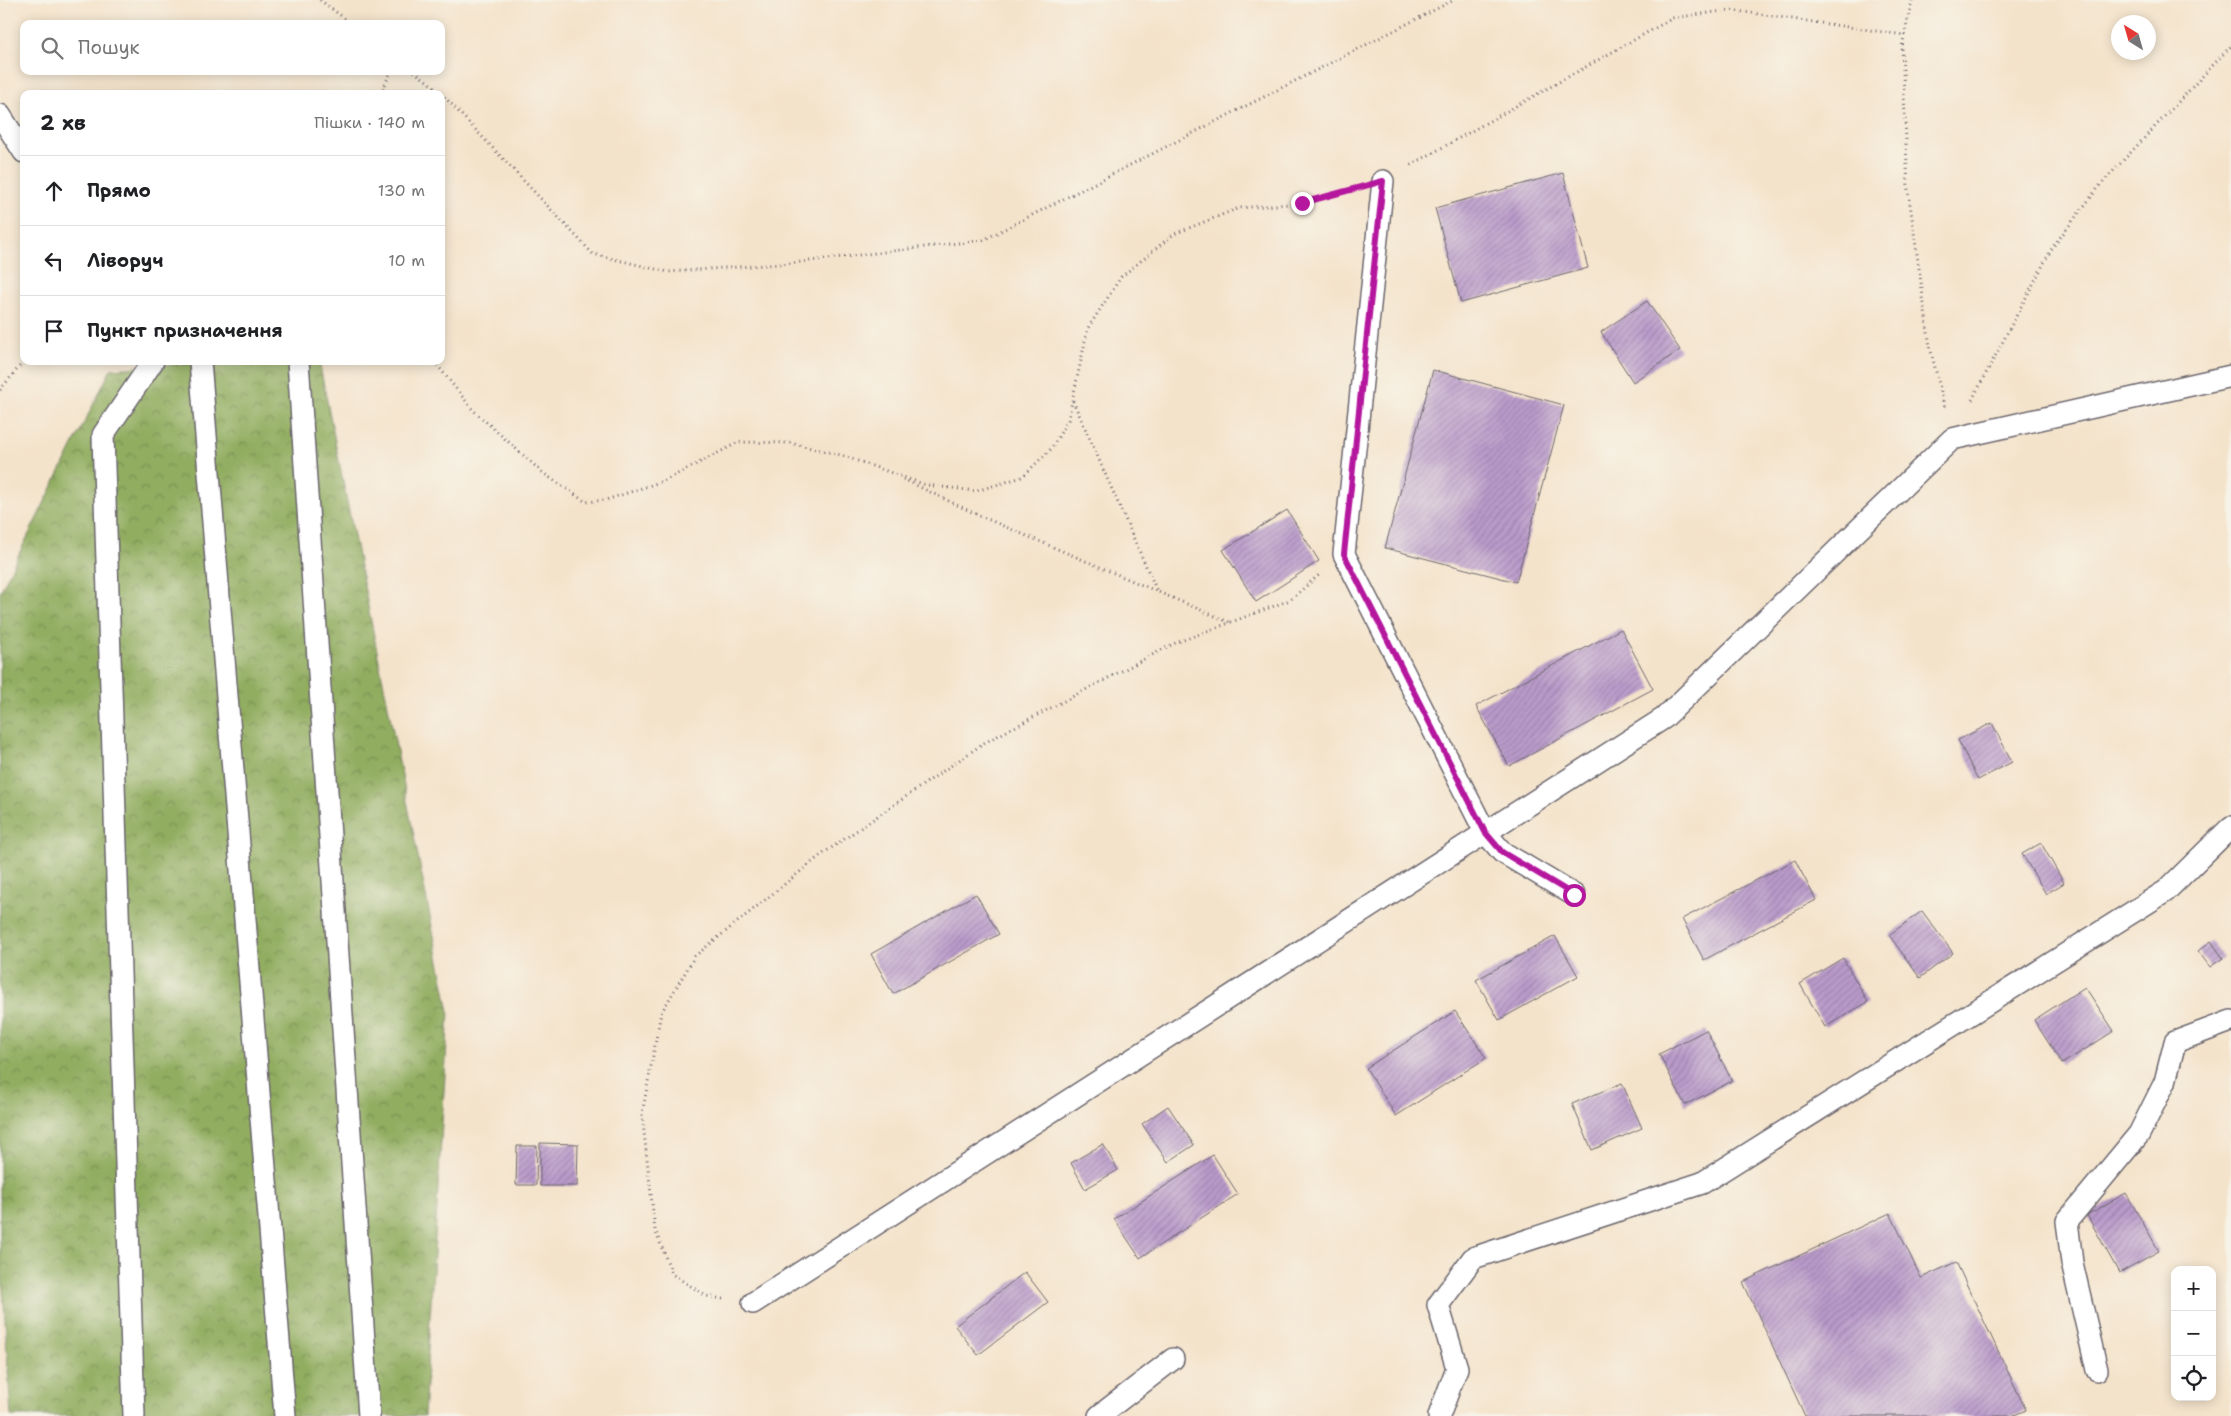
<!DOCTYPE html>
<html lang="uk">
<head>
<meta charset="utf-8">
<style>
	body { margin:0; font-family:"Shantell Sans",sans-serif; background:#f2f2f2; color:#202124 }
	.controls { position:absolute; right:15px; bottom:15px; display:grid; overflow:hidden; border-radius:10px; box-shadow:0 2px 12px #0003 }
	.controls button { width:45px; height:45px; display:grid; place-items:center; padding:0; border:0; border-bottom:1px solid #e0e0e0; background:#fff; color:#202124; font:25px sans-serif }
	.compass { position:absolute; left:2111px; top:15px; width:45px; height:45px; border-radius:50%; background:#fff; box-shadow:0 2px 12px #0003; rotate:323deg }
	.stop { position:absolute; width:15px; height:15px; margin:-11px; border:4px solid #b5179e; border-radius:50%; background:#fff }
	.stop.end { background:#b5179e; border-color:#fff; box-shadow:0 1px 5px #0008 }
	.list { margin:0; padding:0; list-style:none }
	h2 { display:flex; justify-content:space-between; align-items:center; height:65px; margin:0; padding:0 20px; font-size:21px }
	h2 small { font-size:16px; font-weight:400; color:#757577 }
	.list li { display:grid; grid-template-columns:32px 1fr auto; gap:15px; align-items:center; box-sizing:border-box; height:70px; padding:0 20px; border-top:1px solid #e0e0e0 }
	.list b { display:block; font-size:19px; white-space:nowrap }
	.list em { font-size:16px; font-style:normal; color:#757577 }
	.icon { flex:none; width:28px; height:28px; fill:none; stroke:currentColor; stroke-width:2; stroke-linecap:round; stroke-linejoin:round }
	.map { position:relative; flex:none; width:2231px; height:1416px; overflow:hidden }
	.search { position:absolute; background:#fff; box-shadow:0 2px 12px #0003; left:20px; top:20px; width:425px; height:55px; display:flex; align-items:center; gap:12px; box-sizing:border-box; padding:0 18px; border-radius:10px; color:#757577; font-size:19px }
	.panel { position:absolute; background:#fff; box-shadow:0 2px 12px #0003; left:20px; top:90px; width:425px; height:275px; border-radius:10px }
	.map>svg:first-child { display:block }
</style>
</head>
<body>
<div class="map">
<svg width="2231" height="1416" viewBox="0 0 2231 1416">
	<defs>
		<pattern id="forest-crowns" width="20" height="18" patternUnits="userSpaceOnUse" patternTransform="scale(1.25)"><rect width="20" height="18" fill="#91ad60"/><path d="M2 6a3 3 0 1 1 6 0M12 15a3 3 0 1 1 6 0" fill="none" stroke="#768c50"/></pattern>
		<pattern id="building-hatch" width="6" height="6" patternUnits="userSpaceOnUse" patternTransform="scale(1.25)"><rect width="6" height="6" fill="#ba9bcb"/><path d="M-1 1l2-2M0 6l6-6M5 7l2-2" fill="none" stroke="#977ea6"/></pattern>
	</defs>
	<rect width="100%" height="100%" fill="#f7f3e8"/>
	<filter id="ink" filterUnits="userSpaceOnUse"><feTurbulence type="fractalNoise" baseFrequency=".02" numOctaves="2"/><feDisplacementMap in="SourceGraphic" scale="10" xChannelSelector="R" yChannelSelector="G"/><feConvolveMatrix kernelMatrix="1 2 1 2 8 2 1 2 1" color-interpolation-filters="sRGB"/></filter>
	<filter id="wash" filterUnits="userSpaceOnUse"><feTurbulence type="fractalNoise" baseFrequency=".0096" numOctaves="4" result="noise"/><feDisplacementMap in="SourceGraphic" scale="20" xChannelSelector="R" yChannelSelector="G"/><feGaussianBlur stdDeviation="1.12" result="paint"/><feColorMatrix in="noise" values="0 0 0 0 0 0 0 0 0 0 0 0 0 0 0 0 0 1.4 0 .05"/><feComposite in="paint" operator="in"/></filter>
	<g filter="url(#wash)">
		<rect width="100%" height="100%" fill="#f4e3cb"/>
		<path fill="url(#forest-crowns)" stroke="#5a684e" d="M 229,361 L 319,361 L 449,1011 L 424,1416 L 11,1416 L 0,1242 L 0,592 L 111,369 Z"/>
		<g id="blocks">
			<g fill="url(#building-hatch)">
				<path d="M 1563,173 L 1588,268 L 1461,303 L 1435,208 Z"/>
				<path d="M 1647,301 L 1680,350 L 1633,382 L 1601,332 Z"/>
				<path d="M 1433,370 L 1564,405 L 1516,582 L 1385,548 Z"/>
				<path d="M 1287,510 L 1319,561 L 1256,602 L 1223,550 Z"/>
				<path d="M 1621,629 L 1653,689 L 1509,766 L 1476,706 Z"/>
				<path d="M 1992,723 L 2012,762 L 1978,780 L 1958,740 Z"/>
				<path d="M 2041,843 L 2064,883 L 2046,894 L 2022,854 Z"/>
				<path d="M 1795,860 L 1816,900 L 1704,960 L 1682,919 Z"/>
				<path d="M 976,894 L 999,934 L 893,994 L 871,954 Z"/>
				<path d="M 1922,911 L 1953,953 L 1920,978 L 1889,935 Z"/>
				<path d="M 1555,936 L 1578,976 L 1499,1020 L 1476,980 Z"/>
				<path d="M 2211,941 L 2223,958 L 2210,967 L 2198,951 Z"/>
				<path d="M 1843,958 L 1868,1002 L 1825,1027 L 1800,984 Z"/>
				<path d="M 2085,987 L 2114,1031 L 2062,1064 L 2034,1020 Z"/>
				<path d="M 1455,1011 L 1486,1058 L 1396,1116 L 1366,1068 Z"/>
				<path d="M 1706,1030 L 1732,1081 L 1685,1105 L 1659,1054 Z"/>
				<path d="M 1622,1083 L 1642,1128 L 1592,1150 L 1572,1104 Z"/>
				<path d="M 1168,1106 L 1194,1145 L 1168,1162 L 1142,1124 Z"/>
				<path d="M 540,1143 L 578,1144 L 577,1186 L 540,1186 Z"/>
				<path d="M 1103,1144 L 1118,1170 L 1085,1189 L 1071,1163 Z"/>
				<path d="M 517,1146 L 537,1146 L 536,1185 L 516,1185 Z"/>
				<path d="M 1213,1155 L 1238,1194 L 1140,1258 L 1114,1219 Z"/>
				<path d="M 2126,1193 L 2159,1251 L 2119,1273 L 2087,1215 Z"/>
				<path d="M 1890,1213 L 1921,1278 L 1956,1262 L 2026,1410 L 2012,1416 L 1805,1416 L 1743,1282 Z"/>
				<path d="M 1025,1272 L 1048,1302 L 978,1355 L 955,1326 Z"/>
			</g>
		</g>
	</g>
	<g filter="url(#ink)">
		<use href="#blocks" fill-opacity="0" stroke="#6c666d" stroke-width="1"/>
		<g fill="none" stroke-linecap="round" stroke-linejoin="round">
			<defs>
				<g id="service">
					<path d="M 0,115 L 24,152"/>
					<path d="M 1383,181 L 1344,554 L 1485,832 L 1502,852 L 1574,895"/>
					<path d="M 200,361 L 285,1416"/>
					<path d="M 298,361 L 369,1416"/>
					<path d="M 753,1303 L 1664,718 L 1952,439 L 2231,376"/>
					<path d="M 2097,1370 L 2072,1263 L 2067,1221 L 2139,1134 L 2165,1082 L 2175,1042 L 2231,1021"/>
					<path d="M 134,1416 L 103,435 L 153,361"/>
					<path d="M 1099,1416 L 1173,1359"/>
					<path d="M 1439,1416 L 1457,1368 L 1438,1305 L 1473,1258 L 1702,1183 L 2166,891 L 2231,827"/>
				</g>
			</defs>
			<use href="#service" stroke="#6c666d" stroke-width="24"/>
			<g stroke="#6c666d" stroke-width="3" stroke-dasharray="1 4" stroke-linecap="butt">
				<path d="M 320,0 L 352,24"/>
				<path d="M 1912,0 L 1902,46 L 1908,189 L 1930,347 L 1945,409"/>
				<path d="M 414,71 L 437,89 L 593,254 L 668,272 L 793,263 L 983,240 L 1454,0"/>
				<path d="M 381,94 L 391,71"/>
				<path d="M 1411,165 L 1673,18 L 1730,10 L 1904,35"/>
				<path d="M 434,361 L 473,410 L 543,473 L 586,502 L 606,500 L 666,480 L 739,442 L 790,443 L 841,455 L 926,485 L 976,491 L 1022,477 L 1051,449 L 1068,420 L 1088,328 L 1121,277 L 1174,234 L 1239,208 L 1302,203 L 1350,190"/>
				<path d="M 0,390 L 24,361"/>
				<path d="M 1972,400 L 2052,248 L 2101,184 L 2231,46"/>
				<path d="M 1073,401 L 1157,591"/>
				<path d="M 903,479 L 980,516 L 1229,622"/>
				<path d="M 723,1299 L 706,1296 L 672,1274 L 655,1230 L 642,1114 L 661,1013 L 695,956 L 821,855 L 984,743 L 1173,644 L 1290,600 L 1319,575"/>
			</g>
			<use href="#service" stroke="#fff" stroke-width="21"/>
		</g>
	</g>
	<g fill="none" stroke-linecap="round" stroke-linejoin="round" filter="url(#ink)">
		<path stroke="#b5179e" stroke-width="6" d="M 1302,203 L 1383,181 L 1344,554 L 1485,832 L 1502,852 L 1574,895"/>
	</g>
</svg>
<div class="controls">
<button>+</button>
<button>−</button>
<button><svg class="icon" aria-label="locate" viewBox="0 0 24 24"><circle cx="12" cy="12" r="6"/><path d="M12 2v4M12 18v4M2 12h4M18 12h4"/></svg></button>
</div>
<svg class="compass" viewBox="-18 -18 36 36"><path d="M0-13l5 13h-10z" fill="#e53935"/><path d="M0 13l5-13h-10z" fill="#757577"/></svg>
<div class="stop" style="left:1574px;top:895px"></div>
<div class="stop end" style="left:1302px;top:203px"></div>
<div class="search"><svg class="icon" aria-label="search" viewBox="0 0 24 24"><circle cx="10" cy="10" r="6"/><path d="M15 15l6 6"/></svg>Пошук</div>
<section class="panel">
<h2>2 хв<small>Пішки · 140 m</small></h2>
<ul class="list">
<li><svg class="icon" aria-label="ahead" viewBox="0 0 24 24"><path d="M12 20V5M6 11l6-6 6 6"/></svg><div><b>Прямо</b></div><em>130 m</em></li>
<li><svg class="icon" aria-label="left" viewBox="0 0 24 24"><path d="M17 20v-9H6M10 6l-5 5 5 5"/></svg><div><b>Ліворуч</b></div><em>10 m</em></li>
<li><svg class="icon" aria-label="arrive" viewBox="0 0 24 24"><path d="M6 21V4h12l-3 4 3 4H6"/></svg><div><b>Пункт призначення</b></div></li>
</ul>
</section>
</div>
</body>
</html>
